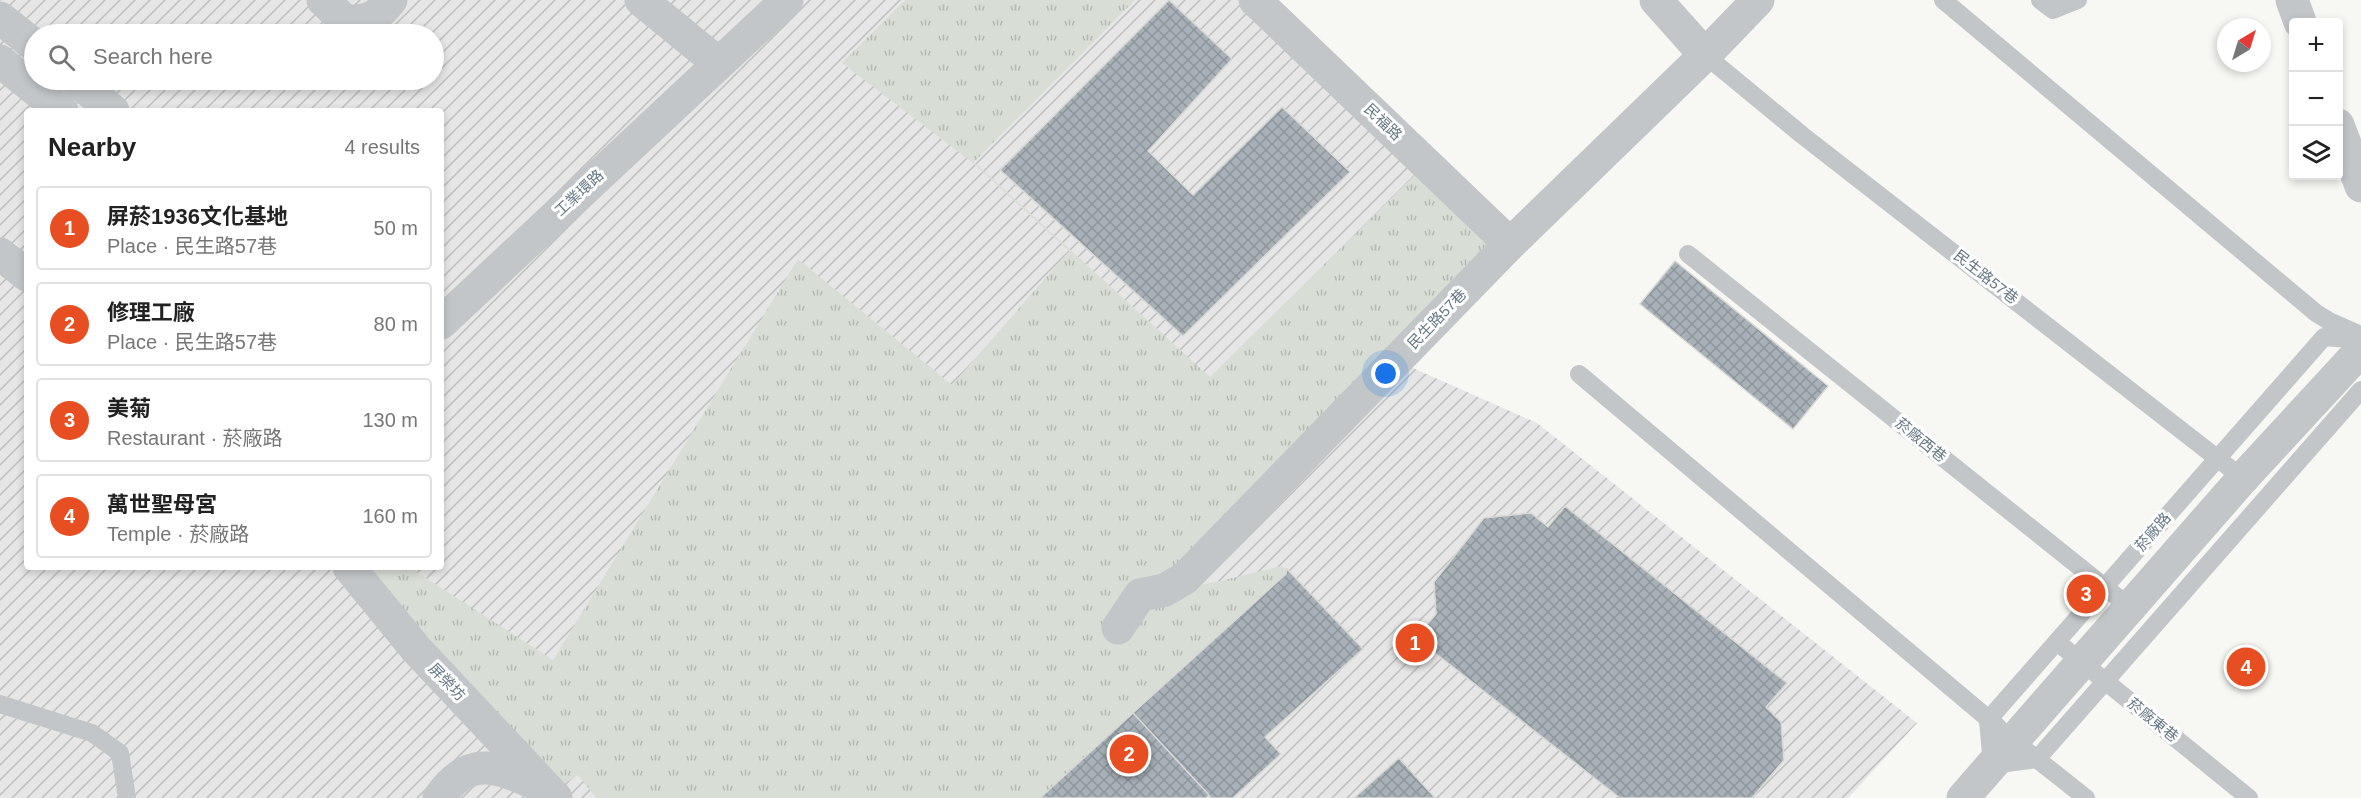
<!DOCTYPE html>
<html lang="en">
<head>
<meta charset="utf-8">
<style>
	body { margin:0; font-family:Helvetica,"Noto Sans TC",sans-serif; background:#f6f6f6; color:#222 }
	.controls { position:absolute; right:18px; top:18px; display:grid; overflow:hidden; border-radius:6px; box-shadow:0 3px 9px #0003 }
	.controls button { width:54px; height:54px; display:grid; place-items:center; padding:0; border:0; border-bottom:2px solid #e0e0e0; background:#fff; color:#222; font:30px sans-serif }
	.compass { position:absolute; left:2217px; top:18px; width:54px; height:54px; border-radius:50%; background:#fff; box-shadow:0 3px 9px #0003; rotate:38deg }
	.you { position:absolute; left:1386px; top:374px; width:21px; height:21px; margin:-15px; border:4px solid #fff; border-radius:50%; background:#1a73e8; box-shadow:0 0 0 9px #1a73e833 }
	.badge { display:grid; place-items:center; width:39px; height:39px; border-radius:50%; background:#e74f23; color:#fff; font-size:20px; font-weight:700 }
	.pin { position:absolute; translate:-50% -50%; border:3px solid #fff; box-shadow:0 2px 6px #0006 }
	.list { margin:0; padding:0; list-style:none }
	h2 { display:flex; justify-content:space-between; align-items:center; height:78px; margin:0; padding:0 24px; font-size:26px }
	h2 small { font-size:20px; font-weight:400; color:#767676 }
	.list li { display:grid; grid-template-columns:39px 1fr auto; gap:18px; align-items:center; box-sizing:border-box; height:84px; margin:0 12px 12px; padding:0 12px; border:2px solid #e0e0e0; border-radius:6px }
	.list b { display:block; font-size:22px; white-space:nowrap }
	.list p { margin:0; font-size:20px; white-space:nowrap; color:#767676 }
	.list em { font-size:20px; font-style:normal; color:#767676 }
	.icon { flex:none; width:33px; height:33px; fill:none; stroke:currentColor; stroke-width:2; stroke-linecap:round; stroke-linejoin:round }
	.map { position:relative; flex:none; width:2361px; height:798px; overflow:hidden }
	.search { position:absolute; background:#fff; box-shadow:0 3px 9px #0003; left:24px; top:24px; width:420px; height:66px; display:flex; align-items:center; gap:15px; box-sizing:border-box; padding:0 21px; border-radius:33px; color:#767676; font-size:22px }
	.panel { position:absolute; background:#fff; box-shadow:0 3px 9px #0003; left:24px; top:108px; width:420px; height:462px; border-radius:6px }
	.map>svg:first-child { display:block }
</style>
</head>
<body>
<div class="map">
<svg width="2361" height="798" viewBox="0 0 2361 798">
	<defs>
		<pattern id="industrial-furrows" width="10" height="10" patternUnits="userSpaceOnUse" patternTransform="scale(1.5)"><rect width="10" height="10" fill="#e5e6e5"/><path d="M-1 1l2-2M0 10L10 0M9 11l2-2" fill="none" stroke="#bdbfbf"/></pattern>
		<pattern id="grass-tufts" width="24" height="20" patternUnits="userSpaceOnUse" patternTransform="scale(1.5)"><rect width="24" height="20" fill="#d8ded5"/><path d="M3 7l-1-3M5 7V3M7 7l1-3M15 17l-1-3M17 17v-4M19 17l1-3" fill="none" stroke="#b3b9b2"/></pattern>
		<pattern id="building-cross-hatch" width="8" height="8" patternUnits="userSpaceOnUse" patternTransform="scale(1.5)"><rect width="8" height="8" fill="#a8b1b7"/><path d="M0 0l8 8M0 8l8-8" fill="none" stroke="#8c959a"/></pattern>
	</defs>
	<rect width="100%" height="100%" fill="#f7f7f4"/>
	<path fill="url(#industrial-furrows)" fill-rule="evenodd" d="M 0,0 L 1240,0 L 1491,239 L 1397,361 L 1537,423 L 1917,723 L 1848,798 L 0,798 ZM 34,34 L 434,34 L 434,80 L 34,80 ZM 27,111 L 441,111 L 441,567 L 27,567 Z"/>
	<path fill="url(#grass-tufts)" d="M 905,0 L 1135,0 L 974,162 L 1210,377 L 1427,163 L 1510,244 L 1164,591 L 1216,582 L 1281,566 L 1287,569 L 1286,574 L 1040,798 L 596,798 L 578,775 L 552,792 L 349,567 L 409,567 L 553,660 L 798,259 L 952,385 L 1069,251 L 973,163 L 842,63 Z"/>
	<g fill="url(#building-cross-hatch)" stroke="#d8d8d6" stroke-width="1.5">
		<path d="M 1169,0 L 1232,59 L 1148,151 L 1193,195 L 1282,107 L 1350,172 L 1183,336 L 1000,170 Z"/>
		<path d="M 1675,261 L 1828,386 L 1793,429 L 1640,304 Z"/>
		<path d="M 1565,506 L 1787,683 L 1766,707 L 1781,722 L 1784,760 L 1752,798 L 1620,798 L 1416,638 L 1436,614 L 1434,582 L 1484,518 L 1531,513 L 1548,527 Z"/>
		<path d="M 1287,569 L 1363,649 L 1265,737 L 1281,754 L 1233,798 L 1211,798 L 1133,713 L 1286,574 Z"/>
		<path d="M 1133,713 L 1209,795 L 1206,798 L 1040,798 Z"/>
		<path d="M 1399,758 L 1435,798 L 1354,798 Z"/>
	</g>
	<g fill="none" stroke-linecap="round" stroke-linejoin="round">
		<g stroke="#c2c6c9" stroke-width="18">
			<path d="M 1943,0 L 2316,313 L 2329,321 L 2361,335"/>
			<path d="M 2040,0 L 2053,10 L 2078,0"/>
			<path d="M 1705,55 L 1802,135 L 2249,483"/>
			<path d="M 1688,254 L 2136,612"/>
			<path d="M 2361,340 L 2324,337 L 1988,720 L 1992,765 L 2037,759 L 2361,390"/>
			<path d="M 1579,374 L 1998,727"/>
			<path d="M 2057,642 L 2249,798"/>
			<path d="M 0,704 L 92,733 L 120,753 L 127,798"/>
			<path d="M 2028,752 L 2086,798"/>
		</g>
		<g stroke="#c2c6c9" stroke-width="33">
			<path d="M 323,0 L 345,21 C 367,22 377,18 391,0"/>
			<path d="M 641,0 L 718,63"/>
			<path d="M 1255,0 L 1510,244"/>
			<path d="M 1656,0 L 1705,55"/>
			<path d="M 0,18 L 34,45"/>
			<path d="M 0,61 L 62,111"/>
			<path d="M 76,80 L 113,111"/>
			<path d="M 0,254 L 27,275"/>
			<path d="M 441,323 L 787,0"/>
			<path d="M 349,567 L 416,649 L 556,798"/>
			<path d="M 1118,628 L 1140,595 L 1165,590 L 1185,578 L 1510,244 L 1705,55 L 1758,0"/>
			<path d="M 439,798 C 470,753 498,767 540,786"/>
			<path d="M 1963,798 L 2243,478 L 2351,361 L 2361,353"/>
		</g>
		<g stroke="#c2c6c9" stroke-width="33">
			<path d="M 2292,0 L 2300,22"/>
			<path d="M 2338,125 L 2361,186"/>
		</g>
	</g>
	<g text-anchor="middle" stroke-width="6" stroke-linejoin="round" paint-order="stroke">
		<g font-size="15" fill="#657785" stroke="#fff">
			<text transform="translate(1383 122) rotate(44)" y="5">民福路</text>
			<text transform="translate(579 193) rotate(-43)" y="5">工業環路</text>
			<text transform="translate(1986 277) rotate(38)" y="5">民生路57巷</text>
			<text transform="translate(1437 319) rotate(-46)" y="5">民生路57巷</text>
			<text transform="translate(1921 440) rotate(39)" y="5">菸廠西巷</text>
			<text transform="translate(2153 532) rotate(-49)" y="5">菸廠路</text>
			<text transform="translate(447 682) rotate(46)" y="5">屏榮坊</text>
			<text transform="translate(2153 720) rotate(39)" y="5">菸廠東巷</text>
		</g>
	</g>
</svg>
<div class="controls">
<button>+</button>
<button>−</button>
<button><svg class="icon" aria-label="layers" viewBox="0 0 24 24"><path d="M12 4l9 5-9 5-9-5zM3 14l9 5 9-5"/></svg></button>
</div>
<svg class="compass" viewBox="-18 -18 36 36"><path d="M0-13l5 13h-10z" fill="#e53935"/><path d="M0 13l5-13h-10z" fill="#767676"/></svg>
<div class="you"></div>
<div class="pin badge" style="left:1415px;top:643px">1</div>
<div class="pin badge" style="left:1129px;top:754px">2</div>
<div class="pin badge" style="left:2086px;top:594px">3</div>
<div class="pin badge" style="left:2246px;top:667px">4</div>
<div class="search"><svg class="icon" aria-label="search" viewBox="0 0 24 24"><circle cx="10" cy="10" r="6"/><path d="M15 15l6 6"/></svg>Search here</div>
<section class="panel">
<h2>Nearby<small>4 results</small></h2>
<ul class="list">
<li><span class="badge">1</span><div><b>屏菸1936文化基地</b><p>Place · 民生路57巷</p></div><em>50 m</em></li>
<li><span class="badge">2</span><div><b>修理工廠</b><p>Place · 民生路57巷</p></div><em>80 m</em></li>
<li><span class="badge">3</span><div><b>美菊</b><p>Restaurant · 菸廠路</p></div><em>130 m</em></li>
<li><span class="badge">4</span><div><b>萬世聖母宮</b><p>Temple · 菸廠路</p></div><em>160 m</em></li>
</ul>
</section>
</div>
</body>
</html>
